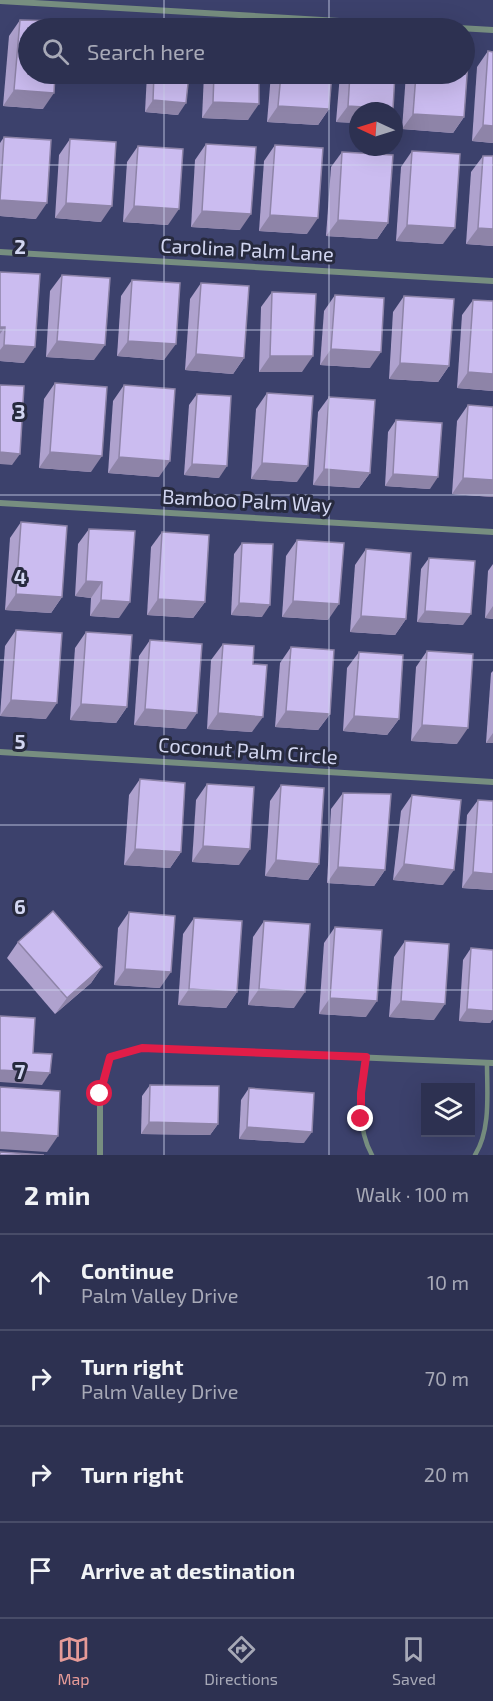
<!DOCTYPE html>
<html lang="en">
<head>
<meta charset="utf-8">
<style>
	body { margin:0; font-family:"Exo 2",sans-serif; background:#353958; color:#f1f3f6 }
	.controls { position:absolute; right:18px; bottom:18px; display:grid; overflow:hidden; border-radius:0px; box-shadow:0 6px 24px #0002 }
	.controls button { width:54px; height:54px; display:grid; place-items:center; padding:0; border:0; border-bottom:2px solid #484c68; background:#2d3151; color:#f1f3f6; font:30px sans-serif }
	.compass { position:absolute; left:349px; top:102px; width:54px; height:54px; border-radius:50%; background:#2d3151; box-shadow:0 6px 24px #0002; rotate:274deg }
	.stop { position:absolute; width:18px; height:18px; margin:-14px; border:4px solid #e11d48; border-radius:50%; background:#fff }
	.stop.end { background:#e11d48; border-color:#fff; box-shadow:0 2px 6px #0008 }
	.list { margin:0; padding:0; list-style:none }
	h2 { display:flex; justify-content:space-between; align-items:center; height:78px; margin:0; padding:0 24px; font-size:26px }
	h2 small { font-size:20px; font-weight:400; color:#a7a9b7 }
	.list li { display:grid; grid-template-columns:39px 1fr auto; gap:18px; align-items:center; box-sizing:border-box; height:96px; padding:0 24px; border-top:2px solid #484c68 }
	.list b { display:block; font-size:22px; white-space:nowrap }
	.list p { margin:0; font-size:20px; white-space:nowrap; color:#a7a9b7 }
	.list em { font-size:20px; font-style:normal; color:#a7a9b7 }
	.icon { flex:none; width:33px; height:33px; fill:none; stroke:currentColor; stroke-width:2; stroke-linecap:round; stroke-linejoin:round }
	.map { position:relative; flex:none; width:493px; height:1155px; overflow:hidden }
	.search { position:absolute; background:#2d3151; box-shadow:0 6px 24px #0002; left:18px; right:18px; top:18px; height:66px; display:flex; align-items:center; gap:15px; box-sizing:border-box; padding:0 21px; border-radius:33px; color:#a7a9b7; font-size:22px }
	.sheet { height:462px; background:#2d3151 }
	nav { display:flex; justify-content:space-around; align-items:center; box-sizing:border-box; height:84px; border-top:2px solid #484c68; background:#2d3151; font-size:16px; color:#a7a9b7 }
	nav a { display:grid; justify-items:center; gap:3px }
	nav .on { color:#e69b98 }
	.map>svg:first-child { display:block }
</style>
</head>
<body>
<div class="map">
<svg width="493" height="1155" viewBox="0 0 493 1155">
	<rect width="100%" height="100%" fill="#3c416c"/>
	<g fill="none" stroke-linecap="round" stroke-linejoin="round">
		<g stroke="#778e80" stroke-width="4.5">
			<path d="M 366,1057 C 362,1090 355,1125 372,1155"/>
			<path d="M 475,1155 C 491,1130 487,1092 487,1063"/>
		</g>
		<g stroke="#778e80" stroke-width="6">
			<path d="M 0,1 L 493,30"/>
			<path d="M 0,252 L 493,281"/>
			<path d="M 0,503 L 493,532"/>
			<path d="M 0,752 L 493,782"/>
			<path d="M 100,1155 L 100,1094 L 110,1057 L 142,1048 L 493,1063"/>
		</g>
	</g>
	<g fill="#afa2ce">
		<path d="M 20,20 L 43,109 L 3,106 L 9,36 Z"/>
		<path d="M 488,51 L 493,52 L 493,143 L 472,141 L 477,67 Z"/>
		<path d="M 147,74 L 189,74 L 178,115 L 145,112 Z"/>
		<path d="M 204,74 L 259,74 L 248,120 L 202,118 Z"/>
		<path d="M 271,74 L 332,74 L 329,109 L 318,125 L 267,122 Z"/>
		<path d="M 340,74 L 395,74 L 358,111 L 358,123 L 336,122 Z"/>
		<path d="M 406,74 L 465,74 L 464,117 L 453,133 L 402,129 Z"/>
		<path d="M 4,137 L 36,219 L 0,216 L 0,143 Z"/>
		<path d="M 70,139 L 101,222 L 55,218 L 59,155 Z"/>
		<path d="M 206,144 L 240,230 L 191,227 L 195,160 Z"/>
		<path d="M 275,145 L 307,234 L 259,231 L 264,161 Z"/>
		<path d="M 138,146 L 168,225 L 123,222 L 127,162 Z"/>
		<path d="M 412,151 L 443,244 L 396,241 L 401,167 Z"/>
		<path d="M 342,152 L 388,223 L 377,239 L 326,236 L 331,167 Z"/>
		<path d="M 483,156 L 493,246 L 466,244 L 471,172 Z"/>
		<path d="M 0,272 L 24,363 L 0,361 Z"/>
		<path d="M 62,275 L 94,360 L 46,357 L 50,291 Z"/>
		<path d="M 132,280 L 164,360 L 117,356 L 121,296 Z"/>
		<path d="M 201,283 L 244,358 L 233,374 L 185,370 L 190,299 Z"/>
		<path d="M 272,292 L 302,372 L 259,372 L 261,307 Z"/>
		<path d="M 335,295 L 370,368 L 320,365 L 324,311 Z"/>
		<path d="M 404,296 L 449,366 L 438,382 L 389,379 L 393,312 Z"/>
		<path d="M 473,300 L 493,301 L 493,391 L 457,388 L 462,315 Z"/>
		<path d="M 55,383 L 91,472 L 39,468 L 44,399 Z"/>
		<path d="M 124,385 L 159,477 L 108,473 L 113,401 Z"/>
		<path d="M 267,393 L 297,482 L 251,479 L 256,409 Z"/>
		<path d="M 197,394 L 219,478 L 184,475 L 189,405 Z"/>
		<path d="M 329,397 L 370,473 L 359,488 L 313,485 L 318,412 Z"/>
		<path d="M 468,405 L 493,407 L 493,497 L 452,494 L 457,421 Z"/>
		<path d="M 396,420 L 430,489 L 385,486 L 388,432 Z"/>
		<path d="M 21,522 L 62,597 L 51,613 L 5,610 L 10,538 Z"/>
		<path d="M 89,529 L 119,618 L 90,616 L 91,598 L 75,596 L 78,544 Z"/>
		<path d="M 162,532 L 205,602 L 193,618 L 147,615 L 151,547 Z"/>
		<path d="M 297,540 L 328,620 L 282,617 L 286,556 Z"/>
		<path d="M 242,543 L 262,617 L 231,615 L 234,554 Z"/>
		<path d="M 366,549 L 406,619 L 395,635 L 350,632 L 355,565 Z"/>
		<path d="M 429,558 L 463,625 L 417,622 L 421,569 Z"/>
		<path d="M 493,564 L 493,619 L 485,618 L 488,571 Z"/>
		<path d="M 16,630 L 46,719 L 0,716 L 5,646 Z"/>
		<path d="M 86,632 L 127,707 L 116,723 L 70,720 L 75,648 Z"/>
		<path d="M 150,640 L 186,729 L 134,725 L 139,656 Z"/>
		<path d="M 223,644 L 253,664 L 252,732 L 207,729 L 211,660 Z"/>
		<path d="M 291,647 L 330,714 L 318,730 L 275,727 L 280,663 Z"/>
		<path d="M 427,651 L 457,744 L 411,741 L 416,667 Z"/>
		<path d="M 359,652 L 399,719 L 387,735 L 343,731 L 347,668 Z"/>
		<path d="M 493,671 L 493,743 L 486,743 L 491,673 Z"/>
		<path d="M 140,779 L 181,852 L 170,868 L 124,865 L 129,795 Z"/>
		<path d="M 207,784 L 239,865 L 192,862 L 196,800 Z"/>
		<path d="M 281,785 L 319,864 L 308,880 L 265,876 L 270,801 Z"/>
		<path d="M 343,793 L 385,870 L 374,886 L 327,883 L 331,809 Z"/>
		<path d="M 412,795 L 443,885 L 393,880 L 401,811 Z"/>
		<path d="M 478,800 L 493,890 L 462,888 L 467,815 Z"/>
		<path d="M 129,912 L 160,988 L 114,985 L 118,928 Z"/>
		<path d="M 194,918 L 237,992 L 226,1008 L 178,1005 L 183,934 Z"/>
		<path d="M 264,921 L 294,1008 L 248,1005 L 253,937 Z"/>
		<path d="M 335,927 L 366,1017 L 319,1014 L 324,943 Z"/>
		<path d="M 405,941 L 434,1020 L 389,1017 L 394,957 Z"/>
		<path d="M 18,942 L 102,967 L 91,983 L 55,1014 L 7,958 Z"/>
		<path d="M 471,948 L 493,950 L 493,1019 L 490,1023 L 459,1021 L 463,960 Z"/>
		<path d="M 150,1085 L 218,1124 L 210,1135 L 141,1134 L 142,1096 Z"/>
		<path d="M 249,1088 L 304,1143 L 239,1139 L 241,1100 Z"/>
	</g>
	<g fill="#8e84a8">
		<path d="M 14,90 L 54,93 L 43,109 L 3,106 Z"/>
		<path d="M 153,100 L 186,103 L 178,115 L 145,112 Z"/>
		<path d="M 213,102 L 259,104 L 248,120 L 202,118 Z"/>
		<path d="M 278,106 L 329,109 L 318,125 L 267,122 Z"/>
		<path d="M 348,106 L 393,109 L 392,111 L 358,111 L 358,123 L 336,122 Z"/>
		<path d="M 413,114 L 464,117 L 453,133 L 402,129 Z"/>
		<path d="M 483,125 L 493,126 L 493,143 L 472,141 Z"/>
		<path d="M 0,200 L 47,203 L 36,219 L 0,216 Z"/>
		<path d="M 66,203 L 112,206 L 101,222 L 55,218 Z"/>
		<path d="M 134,206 L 179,209 L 168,225 L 123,222 Z"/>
		<path d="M 202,211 L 251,214 L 240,230 L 191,227 Z"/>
		<path d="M 270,215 L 318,218 L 307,234 L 259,231 Z"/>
		<path d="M 338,220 L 388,223 L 377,239 L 326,236 Z"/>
		<path d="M 407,225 L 455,228 L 443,244 L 396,241 Z"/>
		<path d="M 478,228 L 493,229 L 493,246 L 466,244 Z"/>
		<path d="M 0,327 L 5,327 L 0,334 Z"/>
		<path d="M 57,341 L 105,345 L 94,360 L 46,357 Z"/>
		<path d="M 128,341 L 176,344 L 164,360 L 117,356 Z"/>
		<path d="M 4,345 L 35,347 L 24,363 L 0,361 L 0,350 Z"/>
		<path d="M 331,349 L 381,352 L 370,368 L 320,365 Z"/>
		<path d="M 196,354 L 244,358 L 233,374 L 185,370 Z"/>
		<path d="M 270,356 L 313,356 L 302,372 L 259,372 Z"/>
		<path d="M 400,363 L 449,366 L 438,382 L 389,379 Z"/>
		<path d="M 468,372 L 493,374 L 493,391 L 457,388 Z"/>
		<path d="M 0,452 L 20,454 L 12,465 L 0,464 Z"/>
		<path d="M 50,452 L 102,456 L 91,472 L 39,468 Z"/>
		<path d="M 119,457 L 170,461 L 159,477 L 108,473 Z"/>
		<path d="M 262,463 L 308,466 L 297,482 L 251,479 Z"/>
		<path d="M 192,464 L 227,466 L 219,478 L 184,475 Z"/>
		<path d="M 324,469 L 370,473 L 359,488 L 313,485 Z"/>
		<path d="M 393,474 L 438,477 L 430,489 L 385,486 Z"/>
		<path d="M 463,478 L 493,480 L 493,497 L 452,494 Z"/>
		<path d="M 86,581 L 102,582 L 91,598 L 75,596 Z"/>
		<path d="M 16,594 L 62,597 L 51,613 L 5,610 Z"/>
		<path d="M 158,599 L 205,602 L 193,618 L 147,615 Z"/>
		<path d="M 101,600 L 130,602 L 119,618 L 90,616 Z"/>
		<path d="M 293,601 L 339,604 L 328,620 L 282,617 Z"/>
		<path d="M 239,603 L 270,605 L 262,617 L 231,615 Z"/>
		<path d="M 493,606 L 493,619 L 485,618 Z"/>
		<path d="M 425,611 L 471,614 L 463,625 L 417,622 Z"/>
		<path d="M 361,616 L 406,619 L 395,635 L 350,632 Z"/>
		<path d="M 11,700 L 57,703 L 46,719 L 0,716 Z"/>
		<path d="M 81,704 L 127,707 L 116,723 L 70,720 Z"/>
		<path d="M 145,709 L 197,713 L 186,729 L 134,725 Z"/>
		<path d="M 286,711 L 330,714 L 318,730 L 275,727 Z"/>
		<path d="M 218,713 L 263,717 L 252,732 L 207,729 Z"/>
		<path d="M 354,716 L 399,719 L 387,735 L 343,731 Z"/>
		<path d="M 422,725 L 468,728 L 457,744 L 411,741 Z"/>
		<path d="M 493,733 L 493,743 L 486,743 Z"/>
		<path d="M 203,846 L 250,849 L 239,865 L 192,862 Z"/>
		<path d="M 135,849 L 181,852 L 170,868 L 124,865 Z"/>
		<path d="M 276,860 L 319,864 L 308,880 L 265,876 Z"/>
		<path d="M 404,864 L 454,870 L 443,885 L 393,880 Z"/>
		<path d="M 338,867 L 385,870 L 374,886 L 327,883 Z"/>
		<path d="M 473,872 L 493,874 L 493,890 L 462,888 Z"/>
		<path d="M 102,967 L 91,983 L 55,1014 L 67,998 Z"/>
		<path d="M 125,969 L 171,972 L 160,988 L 114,985 Z"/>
		<path d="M 189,989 L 237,992 L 226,1008 L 178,1005 Z"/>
		<path d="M 259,989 L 305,992 L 294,1008 L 248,1005 Z"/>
		<path d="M 330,998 L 377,1001 L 366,1017 L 319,1014 Z"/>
		<path d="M 401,1001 L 445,1004 L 434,1020 L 389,1017 Z"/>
		<path d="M 467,1009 L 493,1011 L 493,1019 L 490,1023 L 459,1021 Z"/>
		<path d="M 0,1070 L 50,1073 L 42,1085 L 0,1082 Z"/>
		<path d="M 149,1122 L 218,1124 L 210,1135 L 141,1134 Z"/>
		<path d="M 247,1127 L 312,1132 L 304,1143 L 239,1139 Z"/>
		<path d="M 0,1132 L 58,1136 L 47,1152 L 0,1149 Z"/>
	</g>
	<g fill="#cbbcf0" stroke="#8e84a8" stroke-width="1.5">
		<path d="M 20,20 L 58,21 L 57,28 L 28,28 L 28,74 L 55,74 L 54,93 L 14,90 Z"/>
		<path d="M 465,49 L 469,49 L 464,117 L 413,114 L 416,74 L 465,74 Z"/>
		<path d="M 488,51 L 493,52 L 493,126 L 483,125 Z"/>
		<path d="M 154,74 L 189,74 L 186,103 L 153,100 Z"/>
		<path d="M 214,74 L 259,74 L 259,104 L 213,102 Z"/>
		<path d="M 281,74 L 332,74 L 329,109 L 278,106 Z"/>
		<path d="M 350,74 L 395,74 L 393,109 L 348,106 Z"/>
		<path d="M 4,137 L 51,140 L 47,203 L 0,200 Z"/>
		<path d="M 70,139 L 116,142 L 112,206 L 66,203 Z"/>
		<path d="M 206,144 L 256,147 L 251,214 L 202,211 Z"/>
		<path d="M 275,145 L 323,148 L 318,218 L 270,215 Z"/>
		<path d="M 138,146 L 183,149 L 179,209 L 134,206 Z"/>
		<path d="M 412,151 L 460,154 L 455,228 L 407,225 Z"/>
		<path d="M 342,152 L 393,155 L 388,223 L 338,220 Z"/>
		<path d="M 483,156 L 493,156 L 493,229 L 478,228 Z"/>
		<path d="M 0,272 L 40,274 L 35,347 L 4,345 L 5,327 L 0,327 Z"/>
		<path d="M 62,275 L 110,278 L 105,345 L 57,341 Z"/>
		<path d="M 132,280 L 180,283 L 176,344 L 128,341 Z"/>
		<path d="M 201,283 L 249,286 L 244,358 L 196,354 Z"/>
		<path d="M 272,292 L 316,294 L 313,356 L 270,356 Z"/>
		<path d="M 335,295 L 384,298 L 381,352 L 331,349 Z"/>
		<path d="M 404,296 L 454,299 L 449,366 L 400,363 Z"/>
		<path d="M 473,300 L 493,301 L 493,374 L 468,372 Z"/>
		<path d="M 55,383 L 107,387 L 102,456 L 50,452 Z"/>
		<path d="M 0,385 L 24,386 L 20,454 L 0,452 Z"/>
		<path d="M 124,385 L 175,389 L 170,461 L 119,457 Z"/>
		<path d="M 267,393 L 313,396 L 308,466 L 262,463 Z"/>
		<path d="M 197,394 L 231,396 L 227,466 L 192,464 Z"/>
		<path d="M 329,397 L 375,400 L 370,473 L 324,469 Z"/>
		<path d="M 468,405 L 493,407 L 493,480 L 463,478 Z"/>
		<path d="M 396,420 L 442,423 L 438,477 L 393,474 Z"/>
		<path d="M 21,522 L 67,526 L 62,597 L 16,594 Z"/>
		<path d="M 89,529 L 135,531 L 130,602 L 101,600 L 102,582 L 86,581 Z"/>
		<path d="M 162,532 L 209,535 L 205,602 L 158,599 Z"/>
		<path d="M 297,540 L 344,543 L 339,604 L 293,601 Z"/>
		<path d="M 242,543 L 273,544 L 270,605 L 239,603 Z"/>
		<path d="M 366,549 L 411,553 L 406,619 L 361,616 Z"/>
		<path d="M 429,558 L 475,561 L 471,614 L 425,611 Z"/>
		<path d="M 16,630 L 62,633 L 57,703 L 11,700 Z"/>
		<path d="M 86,632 L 132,635 L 127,707 L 81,704 Z"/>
		<path d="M 150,640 L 202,644 L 197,713 L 145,709 Z"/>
		<path d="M 223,644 L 254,646 L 253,664 L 267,665 L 263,717 L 218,713 Z"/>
		<path d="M 291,647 L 334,650 L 330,714 L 286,711 Z"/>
		<path d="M 427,651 L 473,654 L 468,728 L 422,725 Z"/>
		<path d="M 359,652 L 403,655 L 399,719 L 354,716 Z"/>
		<path d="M 140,779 L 185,783 L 181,852 L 135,849 Z"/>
		<path d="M 207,784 L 254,787 L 250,849 L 203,846 Z"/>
		<path d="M 281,785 L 324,788 L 319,864 L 276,860 Z"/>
		<path d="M 343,793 L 391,794 L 385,870 L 338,867 Z"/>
		<path d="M 412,795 L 461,800 L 454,870 L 404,864 Z"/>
		<path d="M 478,800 L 493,801 L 493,874 L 473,872 Z"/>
		<path d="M 53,911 L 102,967 L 67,998 L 18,942 Z"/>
		<path d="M 129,912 L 175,916 L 171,972 L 125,969 Z"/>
		<path d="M 194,918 L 242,921 L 237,992 L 189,989 Z"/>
		<path d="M 264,921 L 310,924 L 305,992 L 259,989 Z"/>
		<path d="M 335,927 L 382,930 L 377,1001 L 330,998 Z"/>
		<path d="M 405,941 L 449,944 L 445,1004 L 401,1001 Z"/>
		<path d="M 471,948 L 493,950 L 493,1011 L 467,1009 Z"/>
		<path d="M 0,1016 L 35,1018 L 33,1053 L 52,1054 L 50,1073 L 0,1070 Z"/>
		<path d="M 150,1085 L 219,1086 L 218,1124 L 149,1122 Z"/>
		<path d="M 0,1087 L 60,1091 L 58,1136 L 0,1132 Z"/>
		<path d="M 249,1088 L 314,1093 L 312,1132 L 247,1127 Z"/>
		<path d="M 0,1152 L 44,1155 L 0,1155 Z"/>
	</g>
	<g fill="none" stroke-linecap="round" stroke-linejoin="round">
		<path stroke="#e11d48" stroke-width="8" d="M 100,1094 L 110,1057 L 142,1048 L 366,1057 L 361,1093 L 361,1119"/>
	</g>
	<path fill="none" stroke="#d2d6f1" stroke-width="1.5" stroke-opacity="0.55" d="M 164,0 L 164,28M 329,0 L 329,28M 164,74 L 164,1155M 329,74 L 329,1155M 0,165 L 493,165M 0,330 L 493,330M 0,495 L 493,495M 0,660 L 493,660M 0,825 L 493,825M 0,990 L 493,990"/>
	<g text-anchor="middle" stroke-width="6" stroke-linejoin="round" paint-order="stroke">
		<g font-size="20" fill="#d2d6f1" stroke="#272a3e">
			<text transform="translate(247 250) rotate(3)" y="7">Carolina Palm Lane</text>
			<text transform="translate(247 501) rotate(3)" y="7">Bamboo Palm Way</text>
			<text transform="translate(248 751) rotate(4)" y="7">Coconut Palm Circle</text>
		</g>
	</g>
	<g font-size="20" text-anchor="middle" font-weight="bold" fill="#d2d6f1" stroke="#272a3e" stroke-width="6" stroke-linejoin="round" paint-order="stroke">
		<text x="20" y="254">2</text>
		<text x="20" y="419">3</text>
		<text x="20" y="584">4</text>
		<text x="20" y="749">5</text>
		<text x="20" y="914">6</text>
		<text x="20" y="1079">7</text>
	</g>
</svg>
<div class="controls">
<button><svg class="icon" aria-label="layers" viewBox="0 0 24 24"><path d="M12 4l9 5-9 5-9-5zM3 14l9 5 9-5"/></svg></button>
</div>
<svg class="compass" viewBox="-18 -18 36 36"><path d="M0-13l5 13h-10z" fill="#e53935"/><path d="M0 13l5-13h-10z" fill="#a7a9b7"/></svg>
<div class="stop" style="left:100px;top:1094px"></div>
<div class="stop end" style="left:361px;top:1119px"></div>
<div class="search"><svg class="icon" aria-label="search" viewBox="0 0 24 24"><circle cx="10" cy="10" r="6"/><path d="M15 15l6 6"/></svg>Search here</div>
</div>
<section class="sheet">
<h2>2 min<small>Walk · 100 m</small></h2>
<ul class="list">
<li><svg class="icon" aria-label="ahead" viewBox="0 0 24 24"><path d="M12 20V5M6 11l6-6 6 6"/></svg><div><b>Continue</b><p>Palm Valley Drive</p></div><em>10 m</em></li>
<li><svg class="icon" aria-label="right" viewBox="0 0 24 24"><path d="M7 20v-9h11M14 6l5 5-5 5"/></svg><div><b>Turn right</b><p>Palm Valley Drive</p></div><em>70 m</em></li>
<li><svg class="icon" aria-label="right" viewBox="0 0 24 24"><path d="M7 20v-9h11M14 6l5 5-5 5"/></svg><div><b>Turn right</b></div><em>20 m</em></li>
<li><svg class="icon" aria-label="arrive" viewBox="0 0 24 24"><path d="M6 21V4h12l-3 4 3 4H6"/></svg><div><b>Arrive at destination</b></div></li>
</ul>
</section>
<nav>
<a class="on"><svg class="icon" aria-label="map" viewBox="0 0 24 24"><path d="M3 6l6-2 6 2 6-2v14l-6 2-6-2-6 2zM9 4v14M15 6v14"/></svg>Map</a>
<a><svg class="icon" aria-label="directions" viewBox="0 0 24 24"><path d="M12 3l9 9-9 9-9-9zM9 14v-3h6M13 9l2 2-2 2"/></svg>Directions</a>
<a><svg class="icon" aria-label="saved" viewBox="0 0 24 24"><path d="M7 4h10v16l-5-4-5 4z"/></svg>Saved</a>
</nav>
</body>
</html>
